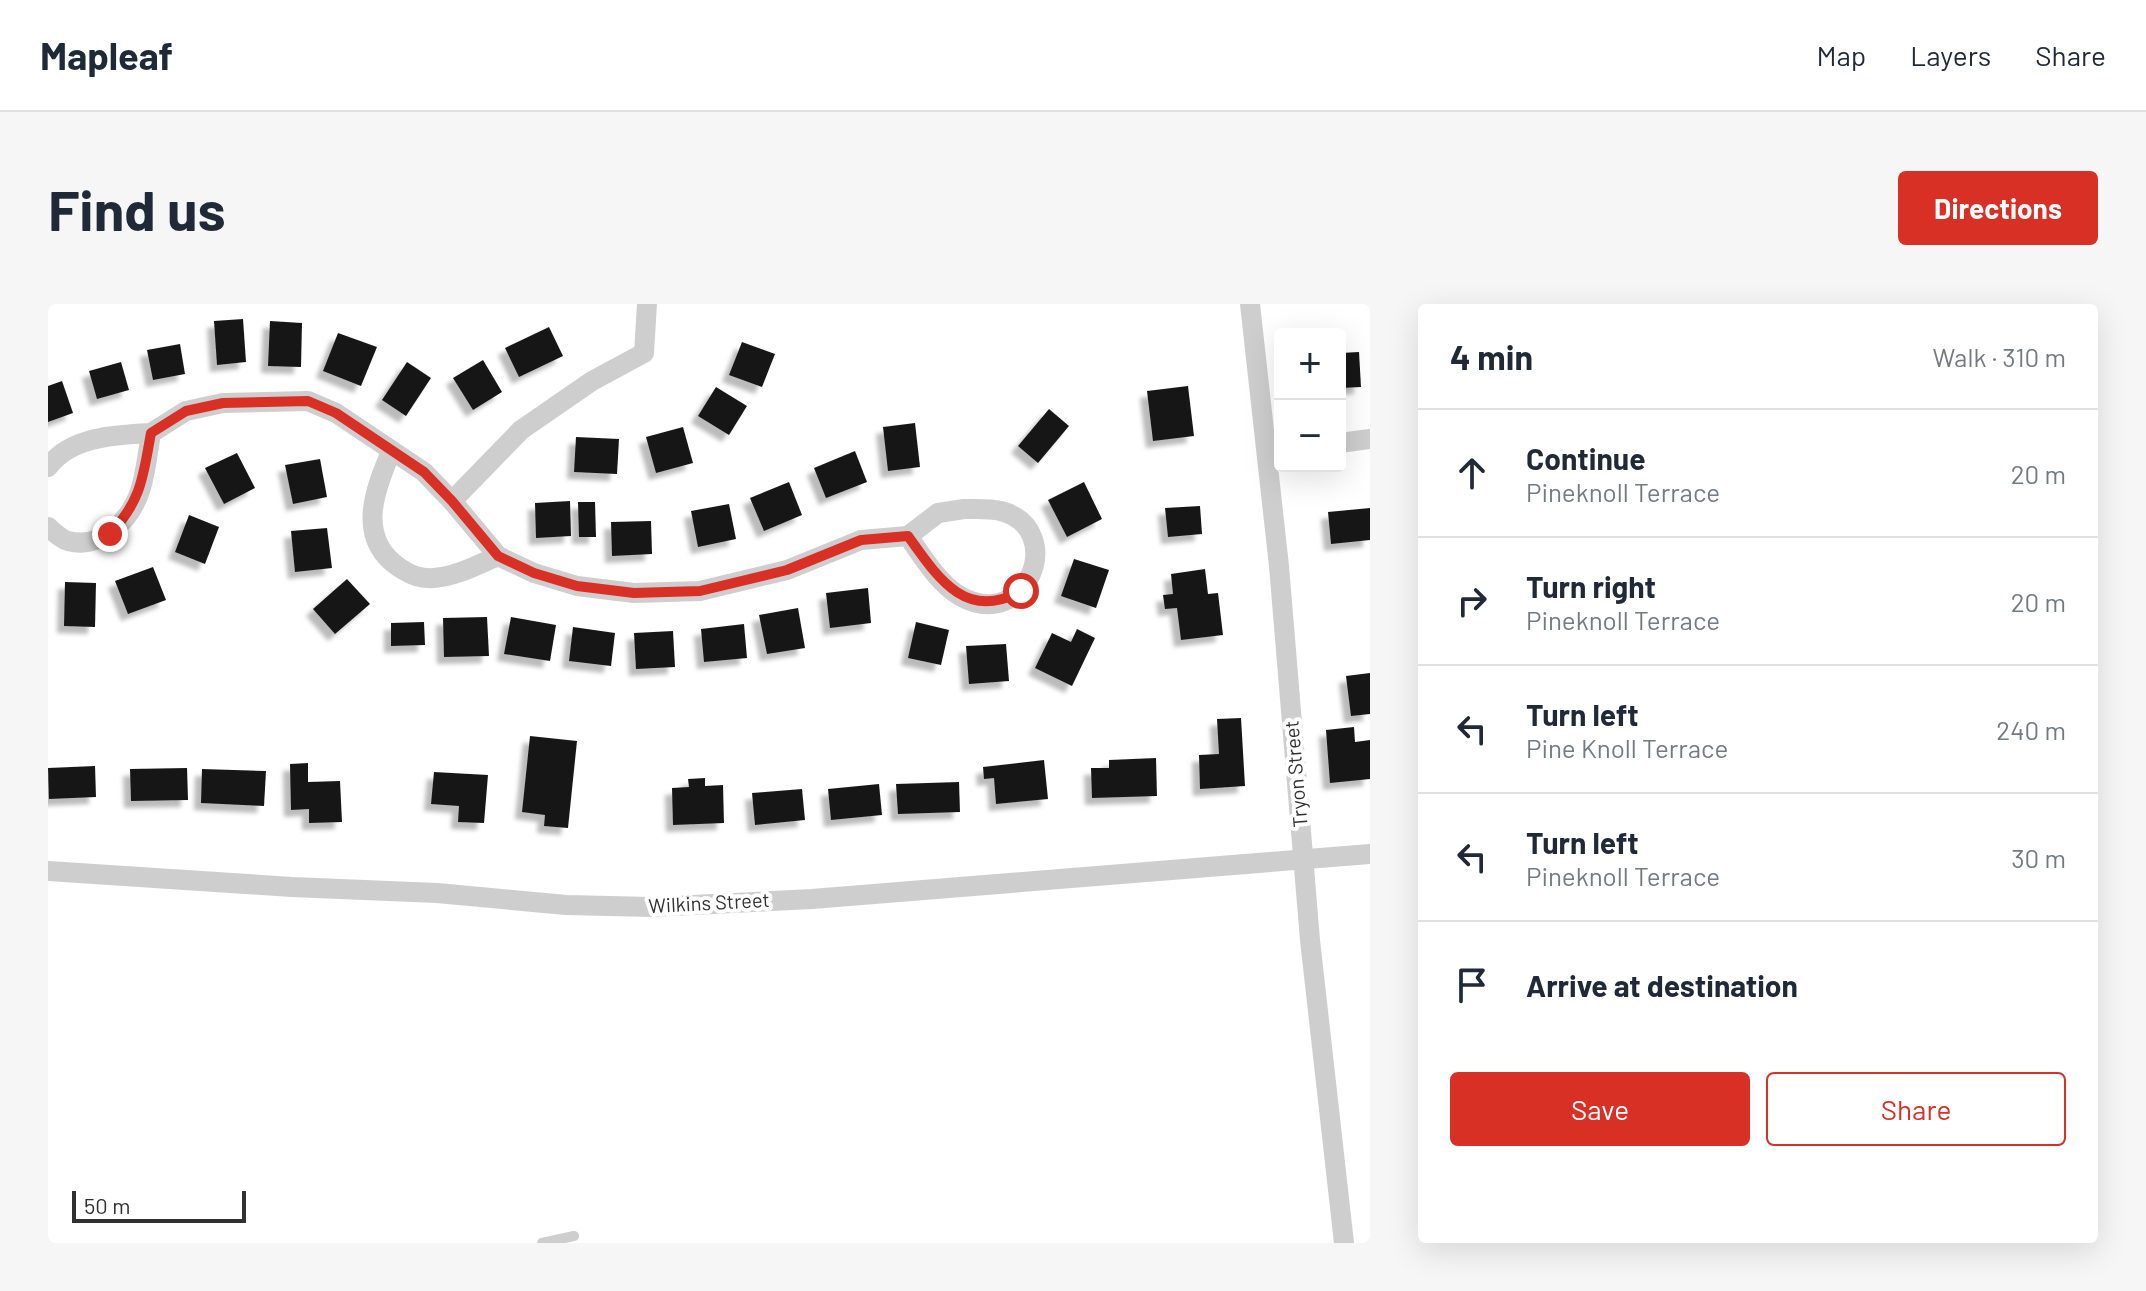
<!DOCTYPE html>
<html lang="en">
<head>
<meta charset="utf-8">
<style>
	body { margin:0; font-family:Barlow,sans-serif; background:#f6f6f7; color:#1f2937 }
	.controls { position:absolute; right:24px; top:24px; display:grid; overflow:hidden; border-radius:8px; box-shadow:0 8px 32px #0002 }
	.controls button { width:72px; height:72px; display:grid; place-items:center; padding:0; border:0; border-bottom:2px solid #e0e1e3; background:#fff; color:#1f2937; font:40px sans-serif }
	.scale { position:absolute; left:24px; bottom:20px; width:174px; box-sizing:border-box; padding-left:8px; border:4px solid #313131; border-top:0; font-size:22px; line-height:28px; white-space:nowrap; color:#313131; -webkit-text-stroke:6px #fff; paint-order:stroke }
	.stop { position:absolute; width:24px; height:24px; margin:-18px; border:6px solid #d93025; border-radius:50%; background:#fff }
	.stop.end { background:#d93025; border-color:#fff; box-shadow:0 2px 8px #0008 }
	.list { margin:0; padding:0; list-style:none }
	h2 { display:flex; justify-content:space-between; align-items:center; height:104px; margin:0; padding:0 32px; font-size:34px }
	h2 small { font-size:26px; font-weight:400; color:#747a83 }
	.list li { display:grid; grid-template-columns:52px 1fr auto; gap:24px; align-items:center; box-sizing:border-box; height:128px; padding:0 32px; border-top:2px solid #e0e1e3 }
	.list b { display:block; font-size:30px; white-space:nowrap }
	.list p { margin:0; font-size:26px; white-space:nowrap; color:#747a83 }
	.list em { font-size:26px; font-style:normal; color:#747a83 }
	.actions { display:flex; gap:16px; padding:24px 32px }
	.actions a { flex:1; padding:18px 0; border:2px solid #d93025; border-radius:8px; text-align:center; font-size:28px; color:#d93025 }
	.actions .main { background:#d93025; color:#fff }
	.icon { flex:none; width:44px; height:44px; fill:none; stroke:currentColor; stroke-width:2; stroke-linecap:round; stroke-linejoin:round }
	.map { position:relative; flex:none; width:1322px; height:939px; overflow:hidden; border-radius:8px }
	header { display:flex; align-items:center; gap:48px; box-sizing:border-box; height:112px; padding:0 40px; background:#fff; border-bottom:2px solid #e0e1e3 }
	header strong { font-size:38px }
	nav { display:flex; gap:44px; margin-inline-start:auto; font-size:28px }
	.intro { display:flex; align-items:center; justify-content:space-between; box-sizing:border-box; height:192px; padding:0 48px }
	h1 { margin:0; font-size:56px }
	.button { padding:20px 36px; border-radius:8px; background:#d93025; color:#fff; font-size:28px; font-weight:700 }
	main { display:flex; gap:48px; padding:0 48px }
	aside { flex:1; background:#fff; border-radius:8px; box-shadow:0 8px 32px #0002 }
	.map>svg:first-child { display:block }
</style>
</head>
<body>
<header>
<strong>Mapleaf</strong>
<nav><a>Map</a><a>Layers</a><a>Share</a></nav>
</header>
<div class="intro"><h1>Find us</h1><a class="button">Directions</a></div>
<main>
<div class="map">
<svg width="1322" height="939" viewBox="0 0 1322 939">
	<defs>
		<filter id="shadow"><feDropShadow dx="-7" dy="7" stdDeviation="2" flood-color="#0004"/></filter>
	</defs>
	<rect width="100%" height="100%" fill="#fff"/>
	<g fill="#181818" filter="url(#shadow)">
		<path d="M 195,15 L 198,58 L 169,61 L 166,17 Z"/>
		<path d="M 222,17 L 254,19 L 253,63 L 220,62 Z"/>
		<path d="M 501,23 L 515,52 L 471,73 L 457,44 Z"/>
		<path d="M 290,29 L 329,43 L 313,82 L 275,67 Z"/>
		<path d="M 694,38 L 727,50 L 714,83 L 681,71 Z"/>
		<path d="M 132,40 L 137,70 L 105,76 L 99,46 Z"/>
		<path d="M 1311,48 L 1313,83 L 1292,84 L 1292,49 Z"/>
		<path d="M 435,56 L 454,88 L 425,106 L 405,74 Z"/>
		<path d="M 73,58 L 81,86 L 49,95 L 41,67 Z"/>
		<path d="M 359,58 L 383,74 L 358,112 L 334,96 Z"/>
		<path d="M 14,77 L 25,109 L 0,118 L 0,82 Z"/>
		<path d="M 1140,82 L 1146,132 L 1105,137 L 1099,87 Z"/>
		<path d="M 668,83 L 699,102 L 681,131 L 650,112 Z"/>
		<path d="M 1001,105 L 1021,122 L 990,159 L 970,142 Z"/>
		<path d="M 867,119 L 872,163 L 840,167 L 835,123 Z"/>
		<path d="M 635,123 L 645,159 L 608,169 L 598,133 Z"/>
		<path d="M 528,133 L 571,135 L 569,170 L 526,168 Z"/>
		<path d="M 807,147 L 819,178 L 778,194 L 766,164 Z"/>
		<path d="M 189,149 L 207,184 L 176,200 L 157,164 Z"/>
		<path d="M 272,155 L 279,193 L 245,200 L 237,161 Z"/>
		<path d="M 741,178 L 754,211 L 716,227 L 702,194 Z"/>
		<path d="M 1036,178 L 1054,215 L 1019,233 L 1000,196 Z"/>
		<path d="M 522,197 L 523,232 L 488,234 L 487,199 Z"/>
		<path d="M 530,198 L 547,198 L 548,233 L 531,233 Z"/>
		<path d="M 681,200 L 688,235 L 650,243 L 643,207 Z"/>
		<path d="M 1152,202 L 1154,230 L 1120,233 L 1117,204 Z"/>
		<path d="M 1322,204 L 1322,236 L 1283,240 L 1280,208 Z"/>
		<path d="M 141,211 L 171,223 L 157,260 L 127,248 Z"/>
		<path d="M 603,217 L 604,250 L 564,252 L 563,218 Z"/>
		<path d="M 279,224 L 284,264 L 247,268 L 243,227 Z"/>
		<path d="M 1026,255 L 1061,266 L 1048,304 L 1013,292 Z"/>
		<path d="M 105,263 L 118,296 L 80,310 L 67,277 Z"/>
		<path d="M 1157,265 L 1160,290 L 1170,289 L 1175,331 L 1133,336 L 1129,304 L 1117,305 L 1115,291 L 1125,290 L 1123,270 Z"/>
		<path d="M 299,275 L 322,300 L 287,330 L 265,305 Z"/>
		<path d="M 17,278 L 48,279 L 47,323 L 16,322 Z"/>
		<path d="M 820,284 L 823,319 L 782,324 L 778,289 Z"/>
		<path d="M 750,304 L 757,344 L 719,350 L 711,311 Z"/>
		<path d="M 439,313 L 441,352 L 396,353 L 395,314 Z"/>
		<path d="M 463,313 L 508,321 L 502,357 L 456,350 Z"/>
		<path d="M 376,318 L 377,341 L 343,342 L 343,319 Z"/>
		<path d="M 868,318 L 901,326 L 893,361 L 860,354 Z"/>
		<path d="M 696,320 L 699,354 L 656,358 L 653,325 Z"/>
		<path d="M 525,323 L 567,329 L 563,362 L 521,357 Z"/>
		<path d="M 1029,325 L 1047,334 L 1024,382 L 987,364 L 1004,329 L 1023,338 Z"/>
		<path d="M 625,327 L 627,363 L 588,365 L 586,329 Z"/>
		<path d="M 958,340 L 961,377 L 921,380 L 918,342 Z"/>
		<path d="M 1322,369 L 1322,410 L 1303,412 L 1298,372 Z"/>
		<path d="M 1193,414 L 1197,482 L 1152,485 L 1151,451 L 1171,450 L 1169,415 Z"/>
		<path d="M 1306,423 L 1307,438 L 1322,436 L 1322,475 L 1282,479 L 1278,426 Z"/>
		<path d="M 482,432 L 529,437 L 520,524 L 496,522 L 497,511 L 474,508 Z"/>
		<path d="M 1108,454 L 1109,492 L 1044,494 L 1043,464 L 1061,464 L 1061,456 Z"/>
		<path d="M 996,456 L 1000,495 L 948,500 L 946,474 L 936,475 L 935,463 Z"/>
		<path d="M 260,459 L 260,478 L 292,477 L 294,518 L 261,519 L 261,505 L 243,506 L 242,460 Z"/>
		<path d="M 47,462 L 48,493 L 1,495 L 0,464 Z"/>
		<path d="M 139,464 L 140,496 L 83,497 L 82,465 Z"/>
		<path d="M 154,465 L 218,467 L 216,502 L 153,499 Z"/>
		<path d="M 386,468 L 440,471 L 436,519 L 410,518 L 411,502 L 383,500 Z"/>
		<path d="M 657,474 L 657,482 L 675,481 L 676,519 L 625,521 L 624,484 L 641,483 L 640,475 Z"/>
		<path d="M 911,478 L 912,508 L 850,510 L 848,480 Z"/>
		<path d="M 831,480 L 834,511 L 783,516 L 780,485 Z"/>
		<path d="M 754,485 L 757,516 L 707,521 L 704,489 Z"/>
	</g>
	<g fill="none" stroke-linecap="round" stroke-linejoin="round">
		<path stroke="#cecece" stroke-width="10" d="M 494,939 L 526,932"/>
		<g stroke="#cecece" stroke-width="20">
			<path d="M 1202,0 L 1231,262 L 1262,636 L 1296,939"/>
			<path d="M 103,129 L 138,107 L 175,99 L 260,97 L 288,109 L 376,168 L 404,197 L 450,252 L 486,269 L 529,282 L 586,289 L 652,287 L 739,266 L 813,236 L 860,232"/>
			<path d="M 1292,139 L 1322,135"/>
			<path d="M 343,148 C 326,187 308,235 352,264 C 363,271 372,275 386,274 C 409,272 429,261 450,252"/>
			<path d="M 0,163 C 23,132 68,131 103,129 C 100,147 98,167 93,184 C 84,214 55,246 20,237 C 13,235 6,228 0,223"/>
			<path d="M 404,197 L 473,126 L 544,77 L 596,49 L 599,0"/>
			<path d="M 916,205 C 927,205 942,204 953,207 C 1020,225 979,330 912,292 C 890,279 874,252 860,232 L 890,209 Z"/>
			<path d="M 0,567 L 244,583 L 389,589 L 518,601 L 604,603 L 764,595 L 1322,550"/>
		</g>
	</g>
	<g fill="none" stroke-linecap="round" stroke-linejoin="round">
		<path stroke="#d93025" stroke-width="10" d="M 62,230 C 94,196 95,172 103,129 L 138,107 L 175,99 L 260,97 L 288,109 L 376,168 L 404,197 L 450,252 L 486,269 L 529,282 L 586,289 L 652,287 L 739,266 L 813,236 L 860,232 C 890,274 918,318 973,287"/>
	</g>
	<g text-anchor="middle" stroke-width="8" stroke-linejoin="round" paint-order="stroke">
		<g font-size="20" fill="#313131" stroke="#fff">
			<text transform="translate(1248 470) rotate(-95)" y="7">Tryon Street</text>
			<text transform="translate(661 599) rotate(-3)" y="7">Wilkins Street</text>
		</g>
	</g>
</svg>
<div class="controls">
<button>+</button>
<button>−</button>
</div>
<div class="scale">50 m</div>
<div class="stop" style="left:973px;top:287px"></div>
<div class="stop end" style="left:62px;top:230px"></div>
</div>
<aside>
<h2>4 min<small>Walk · 310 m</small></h2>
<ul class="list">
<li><svg class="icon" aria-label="ahead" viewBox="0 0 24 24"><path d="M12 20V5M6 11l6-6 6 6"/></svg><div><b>Continue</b><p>Pineknoll Terrace</p></div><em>20 m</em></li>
<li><svg class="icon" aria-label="right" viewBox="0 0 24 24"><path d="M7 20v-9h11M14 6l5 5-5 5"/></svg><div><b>Turn right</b><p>Pineknoll Terrace</p></div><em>20 m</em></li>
<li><svg class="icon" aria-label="left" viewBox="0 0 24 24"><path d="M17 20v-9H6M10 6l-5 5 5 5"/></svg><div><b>Turn left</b><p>Pine Knoll Terrace</p></div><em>240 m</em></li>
<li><svg class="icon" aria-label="left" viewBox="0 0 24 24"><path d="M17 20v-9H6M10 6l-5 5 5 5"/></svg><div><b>Turn left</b><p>Pineknoll Terrace</p></div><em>30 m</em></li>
<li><svg class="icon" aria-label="arrive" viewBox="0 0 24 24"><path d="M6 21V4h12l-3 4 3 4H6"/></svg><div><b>Arrive at destination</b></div></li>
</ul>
<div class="actions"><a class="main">Save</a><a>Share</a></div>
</aside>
</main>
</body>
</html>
